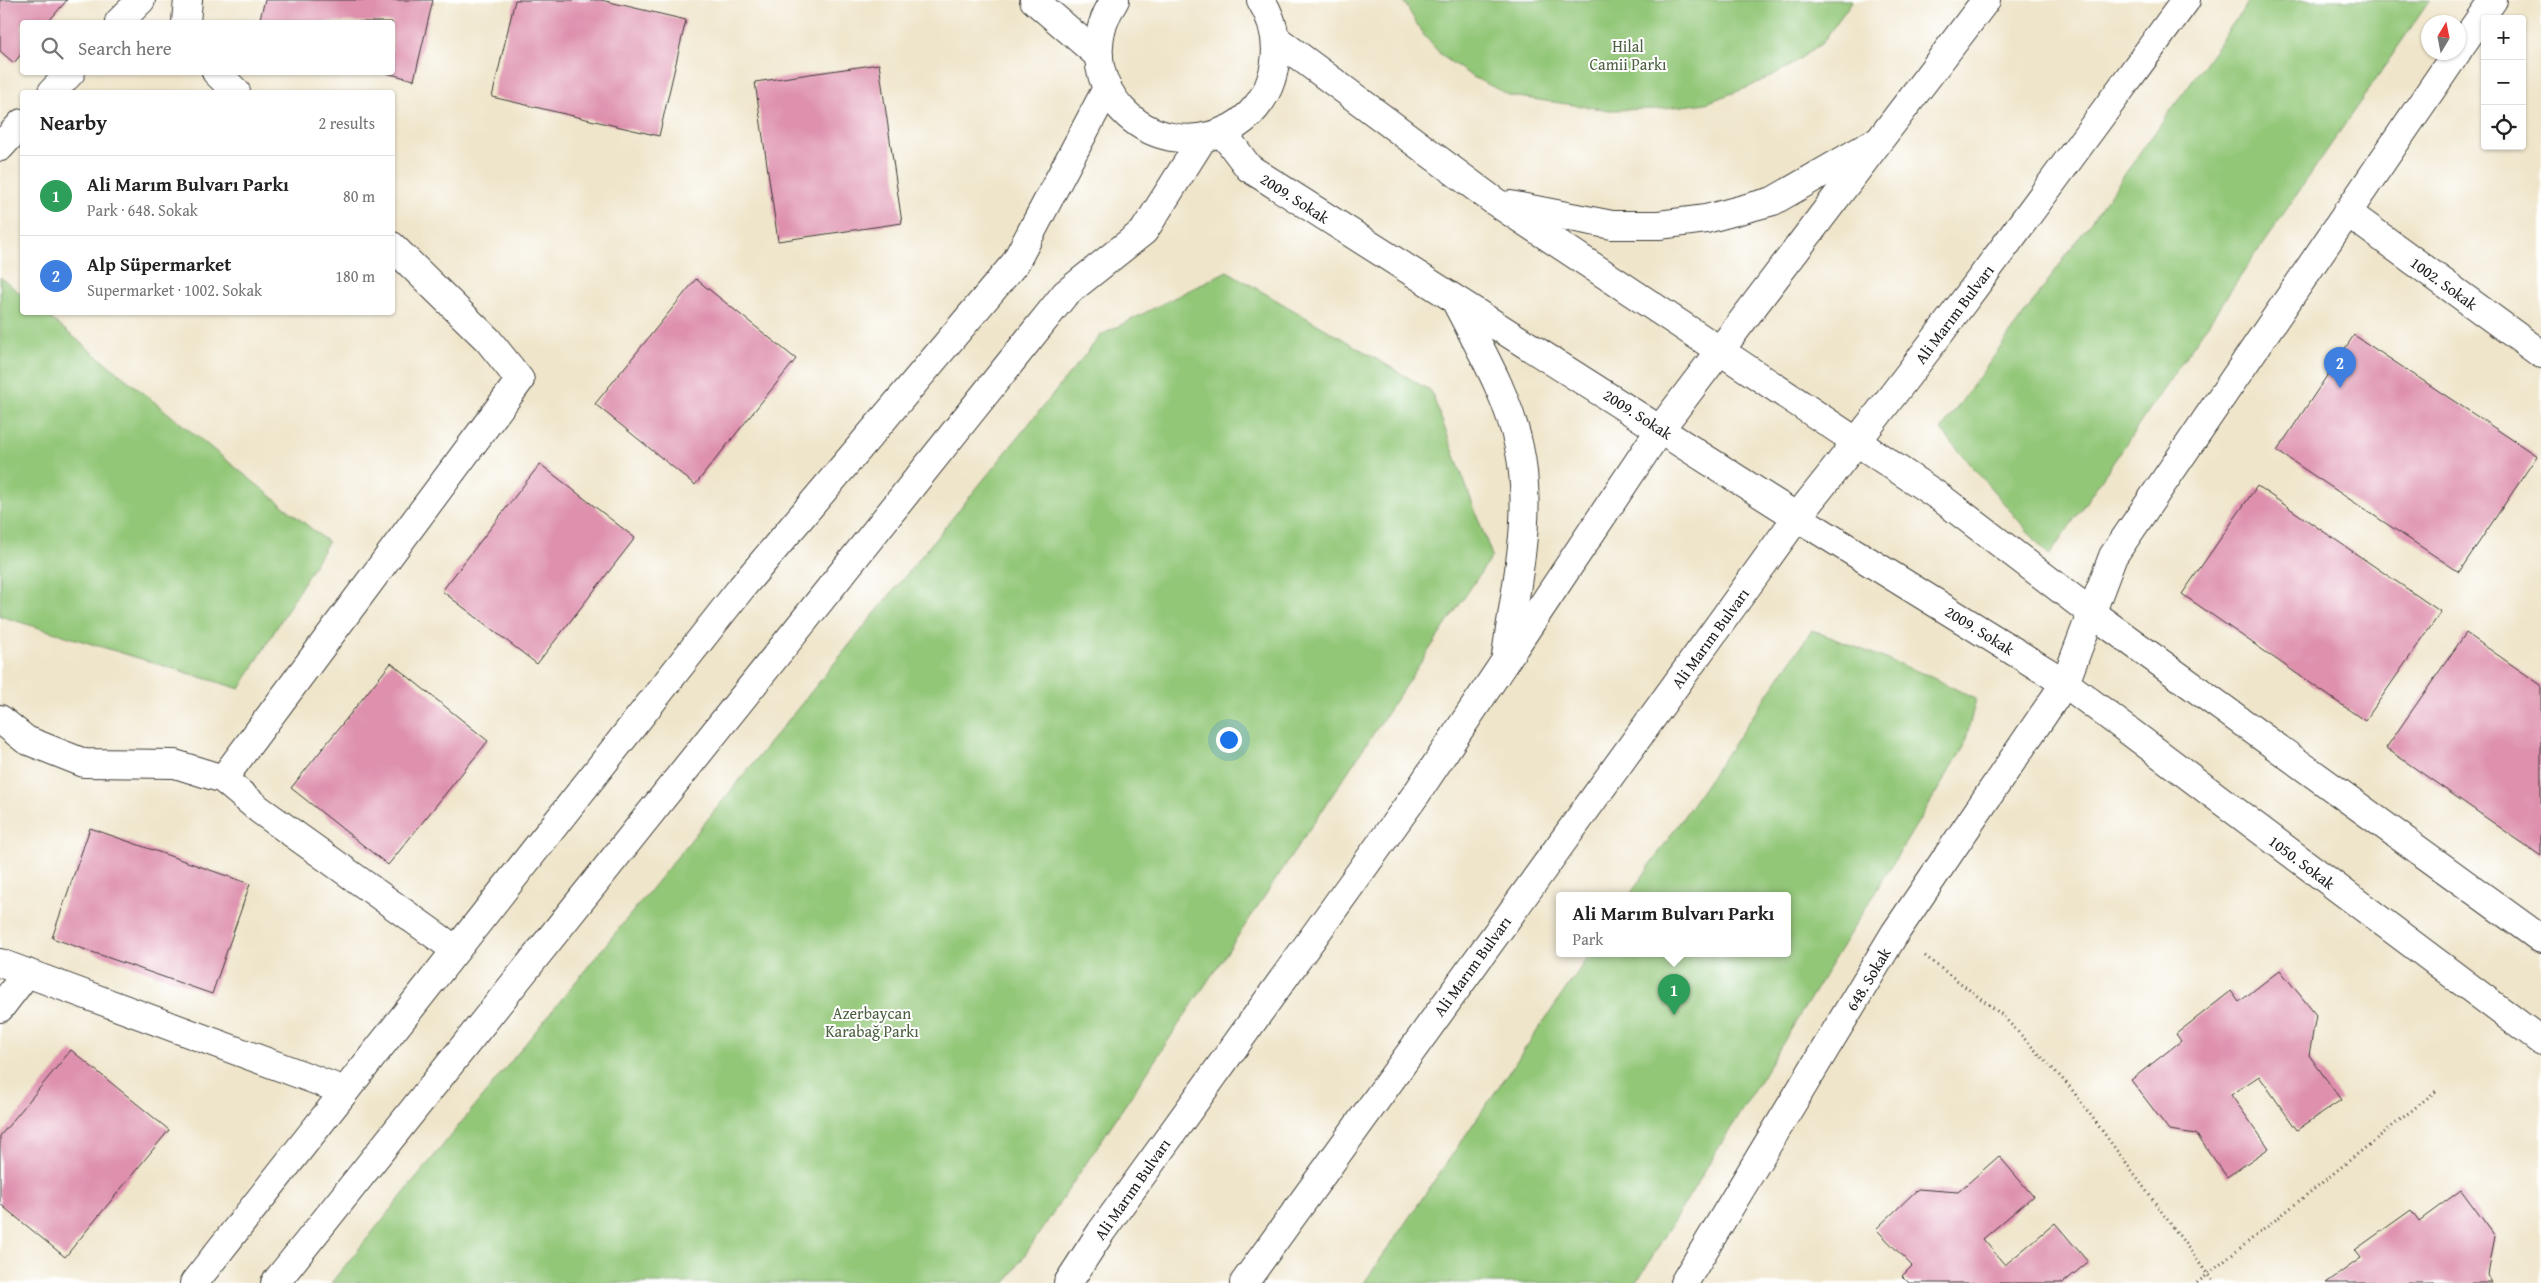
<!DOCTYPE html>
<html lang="en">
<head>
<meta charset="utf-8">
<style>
	body { margin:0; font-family:"Gentium Book Plus",serif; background:#f2f2f2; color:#222 }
	.controls { position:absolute; right:15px; top:15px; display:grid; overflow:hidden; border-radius:5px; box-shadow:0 1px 4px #0004 }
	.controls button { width:45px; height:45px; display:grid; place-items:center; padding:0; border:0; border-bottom:1px solid #e0e0e0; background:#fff; color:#222; font:25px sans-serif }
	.compass { position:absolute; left:2421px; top:15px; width:45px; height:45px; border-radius:50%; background:#fff; box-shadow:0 1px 4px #0004; rotate:10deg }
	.you { position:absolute; left:1228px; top:739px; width:18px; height:18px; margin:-12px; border:4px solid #fff; border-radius:50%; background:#1a73e8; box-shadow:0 0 0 8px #1a73e833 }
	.badge { display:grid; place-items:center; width:32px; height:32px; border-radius:50%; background:#c8321e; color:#fff; font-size:16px; font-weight:700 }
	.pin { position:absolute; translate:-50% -41px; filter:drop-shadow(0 1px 2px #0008) }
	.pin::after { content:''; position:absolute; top:26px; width:18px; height:15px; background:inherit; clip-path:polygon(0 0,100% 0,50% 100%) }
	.popup { position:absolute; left:1556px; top:892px; width:235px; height:65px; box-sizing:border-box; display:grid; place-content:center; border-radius:5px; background:#fff; filter:drop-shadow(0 1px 4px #0005); font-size:16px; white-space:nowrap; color:#767676 }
	.popup b { font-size:19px; color:#222 }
	.popup::after { content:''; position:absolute; left:50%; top:100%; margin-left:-10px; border:10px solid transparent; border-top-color:#fff }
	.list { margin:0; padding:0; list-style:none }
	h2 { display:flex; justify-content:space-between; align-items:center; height:65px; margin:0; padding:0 20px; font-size:21px }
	h2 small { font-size:16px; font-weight:400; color:#767676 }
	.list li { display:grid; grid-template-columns:32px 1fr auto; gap:15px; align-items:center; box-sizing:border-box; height:80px; padding:0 20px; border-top:1px solid #e0e0e0 }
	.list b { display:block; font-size:19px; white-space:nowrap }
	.list p { margin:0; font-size:16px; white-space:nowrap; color:#767676 }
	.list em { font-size:16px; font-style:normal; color:#767676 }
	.icon { flex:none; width:28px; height:28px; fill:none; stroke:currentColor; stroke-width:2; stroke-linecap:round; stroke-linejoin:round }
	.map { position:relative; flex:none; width:2541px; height:1283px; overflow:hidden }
	.search { position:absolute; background:#fff; box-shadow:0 1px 4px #0004; left:20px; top:20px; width:375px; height:55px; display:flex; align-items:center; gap:12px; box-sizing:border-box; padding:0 18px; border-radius:5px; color:#767676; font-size:19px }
	.panel { position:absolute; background:#fff; box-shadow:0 1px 4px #0004; left:20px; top:90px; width:375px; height:225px; border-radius:5px }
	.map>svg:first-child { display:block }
</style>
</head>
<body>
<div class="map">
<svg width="2541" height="1283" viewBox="0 0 2541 1283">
	<rect width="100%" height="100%" fill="#fff"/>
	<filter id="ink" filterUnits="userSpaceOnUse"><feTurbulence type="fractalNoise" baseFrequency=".02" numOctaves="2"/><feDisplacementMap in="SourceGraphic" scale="10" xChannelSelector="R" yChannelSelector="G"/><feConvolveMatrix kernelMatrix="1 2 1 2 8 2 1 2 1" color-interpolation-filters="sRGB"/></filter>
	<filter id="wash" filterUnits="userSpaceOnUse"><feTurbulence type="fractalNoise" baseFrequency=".0096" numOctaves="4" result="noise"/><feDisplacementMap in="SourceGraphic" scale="20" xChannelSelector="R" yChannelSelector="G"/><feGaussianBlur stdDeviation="1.12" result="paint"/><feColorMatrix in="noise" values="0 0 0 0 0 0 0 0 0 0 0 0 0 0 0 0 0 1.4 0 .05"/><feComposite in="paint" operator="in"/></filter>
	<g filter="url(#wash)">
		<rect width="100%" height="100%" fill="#efe5ca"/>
		<g fill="#93c778" stroke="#58724a">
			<path d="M 1403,0 L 1853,0 L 1822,43 L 1788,67 L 1749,87 L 1706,103 L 1658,109 L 1609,110 L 1511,96 L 1473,77 L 1442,56 L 1422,33 Z"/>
			<path d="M 2250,0 L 2430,0 L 2049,556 L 1941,430 Z"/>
			<path d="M 1227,271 L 1431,391 L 1492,556 L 1006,1283 L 331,1283 L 1101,335 Z"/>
			<path d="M 0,277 L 22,295 L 22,312 L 44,313 L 328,542 L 240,689 L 0,616 Z"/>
			<path d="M 1812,630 L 1927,675 L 1976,699 L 1964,747 L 1636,1283 L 1364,1283 L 1590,954 L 1788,954 L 1788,896 L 1629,896 Z"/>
		</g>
		<g id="blocks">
			<g fill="#de90ad">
				<path d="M 0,0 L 67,0 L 48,22 L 22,22 L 22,53 L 14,63 L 0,51 Z"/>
				<path d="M 265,0 L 433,0 L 414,80 L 386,73 L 392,72 L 392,22 L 259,22 Z"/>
				<path d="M 515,0 L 601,0 L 686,20 L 659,136 L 492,97 Z"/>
				<path d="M 879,64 L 902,223 L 778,241 L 755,82 Z"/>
				<path d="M 696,279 L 796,359 L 695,485 L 595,404 Z"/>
				<path d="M 2354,335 L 2537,456 L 2459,572 L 2277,451 Z"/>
				<path d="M 540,464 L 635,538 L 537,664 L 442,591 Z"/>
				<path d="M 2257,486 L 2441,612 L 2365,721 L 2182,594 Z"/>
				<path d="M 2466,633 L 2541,685 L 2541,856 L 2386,748 Z"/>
				<path d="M 391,663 L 488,741 L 388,865 L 291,788 Z"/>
				<path d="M 90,828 L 250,884 L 212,994 L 52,938 Z"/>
				<path d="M 2280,970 L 2316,1015 L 2309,1055 L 2341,1100 L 2297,1130 L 2259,1076 L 2231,1095 L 2269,1148 L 2227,1177 L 2196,1134 L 2169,1130 L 2131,1080 L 2181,1041 L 2176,1034 L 2231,991 L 2239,1002 Z"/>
				<path d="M 71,1050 L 169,1130 L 65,1257 L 0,1204 L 0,1136 Z"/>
				<path d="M 1999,1156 L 2033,1196 L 1983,1239 L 2005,1265 L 2055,1223 L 2088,1262 L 2063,1283 L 1909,1283 L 1902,1276 L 1912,1266 L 1876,1229 L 1918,1189 L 1958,1192 Z"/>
				<path d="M 2461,1190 L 2495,1236 L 2488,1275 L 2492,1283 L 2326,1283 L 2361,1258 L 2355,1250 L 2411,1210 L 2419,1221 Z"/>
			</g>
		</g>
	</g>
	<g filter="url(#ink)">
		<use href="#blocks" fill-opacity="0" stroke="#3c3a36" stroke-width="1"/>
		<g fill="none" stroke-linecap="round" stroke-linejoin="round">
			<defs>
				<g id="minor">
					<path d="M 119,22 L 141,0"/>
					<path d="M 186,22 L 188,0"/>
					<path d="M 2458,50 L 2493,0"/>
					<path d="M 216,72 L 236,92"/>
					<path d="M 52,92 L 71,72"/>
					<path d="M 0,147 L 22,123"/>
					<path d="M 2347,212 L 2541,354"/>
					<path d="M 2065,683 L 2113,556 L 2457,52"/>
					<path d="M 0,719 L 26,740 L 84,763 L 175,764 L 223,779 L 260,810 L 456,950"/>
					<path d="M 223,779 L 520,380 L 488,340 L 392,246"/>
					<path d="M 0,963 L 345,1091"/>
					<path d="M 0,1008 L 27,973"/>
					<path d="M 194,1283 L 742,587 L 1015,263 L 1107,88"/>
					<path d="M 275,1283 L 1065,294 L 1144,231 L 1203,138"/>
				</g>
				<g id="tertiary">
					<path d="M 1034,0 L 1099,56"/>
					<path d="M 1115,0 C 1062,79 1148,170 1231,128 C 1250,118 1265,99 1271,80 C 1280,52 1276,24 1261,0"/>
					<path d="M 1222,132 L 1249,168 L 1797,517 L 2065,683 L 2541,1041"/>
					<path d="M 1719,350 L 1941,498 L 2093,614 L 2541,939"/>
					<path d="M 1684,1283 L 1895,933 L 2065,683"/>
				</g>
				<g id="primary">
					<path d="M 1276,39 L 1494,201 L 1719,350"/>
					<path d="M 1510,205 L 1612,225 L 1659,225 L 1706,219 L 1773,201 L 1872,144"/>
					<path d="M 1455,300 C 1479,347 1508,395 1519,447 C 1534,515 1515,588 1506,656"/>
					<path d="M 1068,1283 L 1101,1232 L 1417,793 L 1661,428 L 1986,0"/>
					<path d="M 1244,1283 L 1797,517 C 1932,349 2058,174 2186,0"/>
				</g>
			</defs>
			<use href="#minor" stroke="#3c3a36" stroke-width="30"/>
			<use href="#tertiary" stroke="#3c3a36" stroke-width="30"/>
			<use href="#primary" stroke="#3c3a36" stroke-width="30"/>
			<g stroke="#3c3a36" stroke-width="3" stroke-dasharray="1 4" stroke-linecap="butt">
				<path d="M 1925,956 L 2001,1014 L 2070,1087 L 2214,1283"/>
				<path d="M 2197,1283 L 2436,1091"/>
			</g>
			<use href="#minor" stroke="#fff" stroke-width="28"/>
			<use href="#tertiary" stroke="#fff" stroke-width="28"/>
			<use href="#primary" stroke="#fff" stroke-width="28"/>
		</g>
	</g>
	<g text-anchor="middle" stroke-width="4" stroke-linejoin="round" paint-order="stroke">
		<g font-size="16" fill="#4c6041" stroke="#fff">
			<text x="1628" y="52">Hilal<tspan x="1628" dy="18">Camii Parkı</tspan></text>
			<text x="872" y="1019">Azerbaycan<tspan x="872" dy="18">Karabağ Parkı</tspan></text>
		</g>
		<g font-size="16" fill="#1c1c1c" stroke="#fff">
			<text transform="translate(1295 198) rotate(33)" y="6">2009. Sokak</text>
			<text transform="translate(2444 283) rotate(36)" y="6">1002. Sokak</text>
			<text transform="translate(1954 314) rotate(-53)" y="6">Ali Marım Bulvarı</text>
			<text transform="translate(1638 414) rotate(33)" y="6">2009. Sokak</text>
			<text transform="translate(1980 630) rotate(32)" y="6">2009. Sokak</text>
			<text transform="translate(1710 638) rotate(-54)" y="6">Ali Marım Bulvarı</text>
			<text transform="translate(2302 862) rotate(37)" y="6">1050. Sokak</text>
			<text transform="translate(1472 966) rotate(-54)" y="6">Ali Marım Bulvarı</text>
			<text transform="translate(1868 979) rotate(-59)" y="6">648. Sokak</text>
			<text transform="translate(1132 1189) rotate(-55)" y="6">Ali Marım Bulvarı</text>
		</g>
	</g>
</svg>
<div class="controls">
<button>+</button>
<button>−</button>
<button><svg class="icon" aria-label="locate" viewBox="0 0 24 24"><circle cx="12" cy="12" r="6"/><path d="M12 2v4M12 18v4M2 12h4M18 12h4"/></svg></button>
</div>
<svg class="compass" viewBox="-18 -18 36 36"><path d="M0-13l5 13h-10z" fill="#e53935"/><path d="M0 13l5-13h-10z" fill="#767676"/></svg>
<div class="you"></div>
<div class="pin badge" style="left:1674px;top:1015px;background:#2e9e5b">1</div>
<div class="popup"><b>Ali Marım Bulvarı Parkı</b>Park</div>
<div class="pin badge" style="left:2340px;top:388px;background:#3f7fe0">2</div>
<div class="search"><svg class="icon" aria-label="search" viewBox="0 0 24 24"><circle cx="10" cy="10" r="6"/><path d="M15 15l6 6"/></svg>Search here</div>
<section class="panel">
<h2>Nearby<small>2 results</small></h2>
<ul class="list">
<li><span class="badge" style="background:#2e9e5b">1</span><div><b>Ali Marım Bulvarı Parkı</b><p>Park · 648. Sokak</p></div><em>80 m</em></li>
<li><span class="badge" style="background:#3f7fe0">2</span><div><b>Alp Süpermarket</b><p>Supermarket · 1002. Sokak</p></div><em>180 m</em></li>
</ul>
</section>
</div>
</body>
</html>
